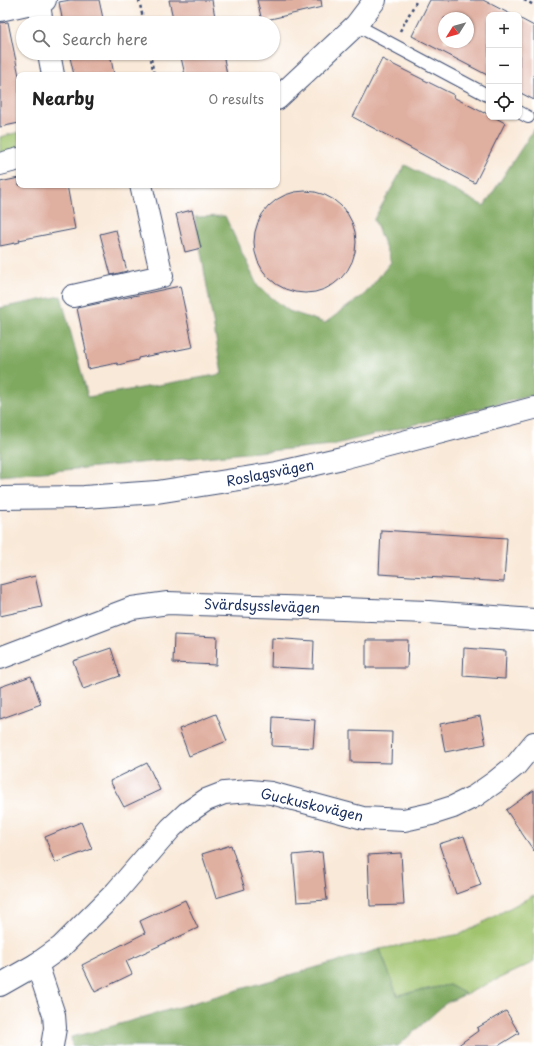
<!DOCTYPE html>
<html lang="en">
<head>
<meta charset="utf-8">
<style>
	body { margin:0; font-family:"Playpen Sans",sans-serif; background:#f6f6f6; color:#222 }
	.controls { position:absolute; right:12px; top:12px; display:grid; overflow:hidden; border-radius:8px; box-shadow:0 1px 3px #0004 }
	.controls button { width:36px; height:36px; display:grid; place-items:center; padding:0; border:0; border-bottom:1px solid #e0e0e0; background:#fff; color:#222; font:20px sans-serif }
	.compass { position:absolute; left:438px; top:12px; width:36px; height:36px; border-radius:50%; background:#fff; box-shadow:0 1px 3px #0004; rotate:233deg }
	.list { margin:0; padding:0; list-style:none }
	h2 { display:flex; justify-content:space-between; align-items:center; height:52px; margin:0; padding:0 16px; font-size:17px }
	h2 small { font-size:13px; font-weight:400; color:#767676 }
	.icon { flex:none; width:22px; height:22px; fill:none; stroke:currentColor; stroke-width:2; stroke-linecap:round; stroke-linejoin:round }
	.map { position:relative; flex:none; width:534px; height:1046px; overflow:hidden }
	.search { position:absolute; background:#fff; box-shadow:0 1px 3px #0004; left:16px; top:16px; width:264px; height:44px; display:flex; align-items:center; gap:10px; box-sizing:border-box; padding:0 14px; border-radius:22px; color:#767676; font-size:15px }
	.panel { position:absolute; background:#fff; box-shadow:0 1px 3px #0004; left:16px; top:72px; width:264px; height:116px; border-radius:8px }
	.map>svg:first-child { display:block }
</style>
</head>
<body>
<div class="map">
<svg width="534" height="1046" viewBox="0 0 534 1046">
	<rect width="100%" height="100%" fill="#fff"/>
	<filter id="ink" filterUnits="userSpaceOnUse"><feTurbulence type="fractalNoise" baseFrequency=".025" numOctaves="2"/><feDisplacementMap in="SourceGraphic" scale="8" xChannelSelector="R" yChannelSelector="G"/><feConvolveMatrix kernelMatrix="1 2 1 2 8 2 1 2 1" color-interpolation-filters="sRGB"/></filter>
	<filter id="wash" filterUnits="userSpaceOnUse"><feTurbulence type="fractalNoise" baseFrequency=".012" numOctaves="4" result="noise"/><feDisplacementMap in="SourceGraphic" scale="16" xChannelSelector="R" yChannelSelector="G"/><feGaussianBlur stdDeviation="0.9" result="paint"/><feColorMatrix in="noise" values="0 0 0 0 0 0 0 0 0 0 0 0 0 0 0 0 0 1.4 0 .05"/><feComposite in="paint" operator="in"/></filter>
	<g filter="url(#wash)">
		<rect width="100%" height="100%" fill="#f9e9d8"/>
		<g fill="#a0c36d" stroke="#5e7966">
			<path d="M 19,132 L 19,153 L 0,157 L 0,137 Z"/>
			<path d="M 534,895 L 534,962 L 466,994 L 449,985 L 397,995 L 380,949 L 461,934 Z"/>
		</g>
		<g fill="#80a960" stroke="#4e6c5f">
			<path d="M 534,129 L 534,395 L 332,445 L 0,476 L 0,308 L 61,296 L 88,397 L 222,374 L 195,217 L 225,216 L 258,287 L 289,311 L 325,323 L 365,294 L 391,262 L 374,219 L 405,165 L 484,206 Z"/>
			<path d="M 380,949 L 397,995 L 449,985 L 466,994 L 446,1003 L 398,1046 L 72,1046 L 71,1037 L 85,1034 Z"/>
		</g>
		<g id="blocks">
			<g fill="#dfafa0" fill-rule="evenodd">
				<path d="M 70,0 L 99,0 L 104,23 L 63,23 L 59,2 Z"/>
				<path d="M 169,0 L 212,0 L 216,23 L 174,23 Z"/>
				<path d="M 257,0 L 321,0 L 322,7 L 262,21 Z"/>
				<path d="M 430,0 L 483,0 L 512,15 L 489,15 L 489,76 L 412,36 ZM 444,18 L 468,18 L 468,42 L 444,42 Z"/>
				<path d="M 519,18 L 534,26 L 534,100 L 519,92 Z"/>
				<path d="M 8,22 L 19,76 L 19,123 L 0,127 L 0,23 Z"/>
				<path d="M 69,53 L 110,53 L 114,75 L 74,75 Z"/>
				<path d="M 180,53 L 223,53 L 227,75 L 185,75 Z"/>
				<path d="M 382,59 L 454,95 L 453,97 L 484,113 L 484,112 L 489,115 L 489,117 L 494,117 L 505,123 L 475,183 L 353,117 Z"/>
				<path d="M 19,178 L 19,185 L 67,185 L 75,229 L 19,240 L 20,242 L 0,246 L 0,182 Z"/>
				<circle cx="305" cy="242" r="51"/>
				<path d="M 192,210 L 201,248 L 185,252 L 176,214 Z"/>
				<path d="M 116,230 L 127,271 L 111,275 L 100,234 Z"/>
				<path d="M 180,286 L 193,347 L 138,358 L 138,360 L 118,365 L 117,363 L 88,369 L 85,350 L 86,350 L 77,308 Z"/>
				<path d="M 381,530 L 507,538 L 504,582 L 379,574 Z"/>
				<path d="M 35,576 L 42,607 L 0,616 L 0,585 Z"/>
				<path d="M 174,635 L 217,637 L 216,665 L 173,663 Z"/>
				<path d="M 272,638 L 314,641 L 313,669 L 271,667 Z"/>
				<path d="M 366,640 L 408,640 L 407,668 L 366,668 Z"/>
				<path d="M 111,648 L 120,676 L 83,689 L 73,661 Z"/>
				<path d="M 464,648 L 506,651 L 505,679 L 463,676 Z"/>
				<path d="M 31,676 L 41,704 L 0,719 L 0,687 Z"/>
				<path d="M 216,714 L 227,741 L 189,756 L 179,729 Z"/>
				<path d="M 480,716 L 486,744 L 445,752 L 440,724 Z"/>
				<path d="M 273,717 L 315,720 L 313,748 L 272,746 Z"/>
				<path d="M 351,731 L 392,732 L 391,763 L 351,762 Z"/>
				<path d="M 147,763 L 160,790 L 124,807 L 110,781 Z"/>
				<path d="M 534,790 L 534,851 L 506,810 Z"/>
				<path d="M 81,822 L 92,849 L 55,863 L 45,837 Z"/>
				<path d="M 464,836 L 481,885 L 456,894 L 439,844 Z"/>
				<path d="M 231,845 L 245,889 L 216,898 L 202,854 Z"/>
				<path d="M 322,852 L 327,900 L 297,902 L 293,855 Z"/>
				<path d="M 401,853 L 404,905 L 370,906 L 368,855 Z"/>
				<path d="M 185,900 L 198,928 L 126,961 L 132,974 L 95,992 L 82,965 L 145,933 L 140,921 Z"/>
				<path d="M 506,1011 L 519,1033 L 498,1046 L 457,1046 L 478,1031 L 477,1028 Z"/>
			</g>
		</g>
	</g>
	<g filter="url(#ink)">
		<use href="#blocks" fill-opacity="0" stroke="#3c4b70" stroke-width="1"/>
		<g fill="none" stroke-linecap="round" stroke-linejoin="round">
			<defs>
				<g id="service">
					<path d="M 356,25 L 489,96"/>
					<path d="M 519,112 L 528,117"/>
				</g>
				<g id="minor">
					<path d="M 38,0 L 42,23"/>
					<path d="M 0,10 L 45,0"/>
					<path d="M 49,53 L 53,75"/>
					<path d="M 277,99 L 356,25 L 375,0"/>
					<path d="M 0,164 L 19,159"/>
					<path d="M 73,296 L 162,276 L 141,185"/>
					<path d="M 0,658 L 132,608 L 168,603 L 428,612 L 534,620"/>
					<path d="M 37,964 L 54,1015 L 55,1028 L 52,1046"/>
					<path d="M 0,985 L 37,964 L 61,947 L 116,892 L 171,828 L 187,813 L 206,800 L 224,793 L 250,791 L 271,793 L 363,818 L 404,820 L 431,814 L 453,807 L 475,796 L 495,782 L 516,765 L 534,743"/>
				</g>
				<path id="secondary" d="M 0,498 L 84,497 L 157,492 L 277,473 L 342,458 L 534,408"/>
			</defs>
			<use href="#service" stroke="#3c4b70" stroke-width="14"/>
			<use href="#minor" stroke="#3c4b70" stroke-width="24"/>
			<use href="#secondary" stroke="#3c4b70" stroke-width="24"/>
			<g stroke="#3c4b70" stroke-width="2.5" stroke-dasharray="3 3" stroke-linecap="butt">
				<path d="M 139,0 L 144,23"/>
				<path d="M 524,0 L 534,5"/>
				<path d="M 400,31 L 417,0"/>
				<path d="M 150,53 L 154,75"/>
			</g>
			<use href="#service" stroke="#fff" stroke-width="12"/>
			<use href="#minor" stroke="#fff" stroke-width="22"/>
			<use href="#secondary" stroke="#fff" stroke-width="22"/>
		</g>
	</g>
	<g text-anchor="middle" stroke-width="3.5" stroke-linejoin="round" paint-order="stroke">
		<g font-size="14" fill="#1b2f5e" stroke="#fff">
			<text transform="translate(270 473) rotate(-11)" y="5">Roslagsvägen</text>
			<text transform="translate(262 606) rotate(2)" y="5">Svärdsysslevägen</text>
			<text transform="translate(312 805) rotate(13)" y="5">Guckuskovägen</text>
		</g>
	</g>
</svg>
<div class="controls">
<button>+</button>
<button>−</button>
<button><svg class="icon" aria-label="locate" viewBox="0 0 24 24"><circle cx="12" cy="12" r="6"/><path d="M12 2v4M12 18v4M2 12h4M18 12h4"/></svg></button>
</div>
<svg class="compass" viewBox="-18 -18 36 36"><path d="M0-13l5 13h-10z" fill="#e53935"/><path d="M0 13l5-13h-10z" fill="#767676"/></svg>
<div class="search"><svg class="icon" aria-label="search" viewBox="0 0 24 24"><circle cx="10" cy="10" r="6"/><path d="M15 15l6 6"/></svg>Search here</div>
<section class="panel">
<h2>Nearby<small>0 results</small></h2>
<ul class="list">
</ul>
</section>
</div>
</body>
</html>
